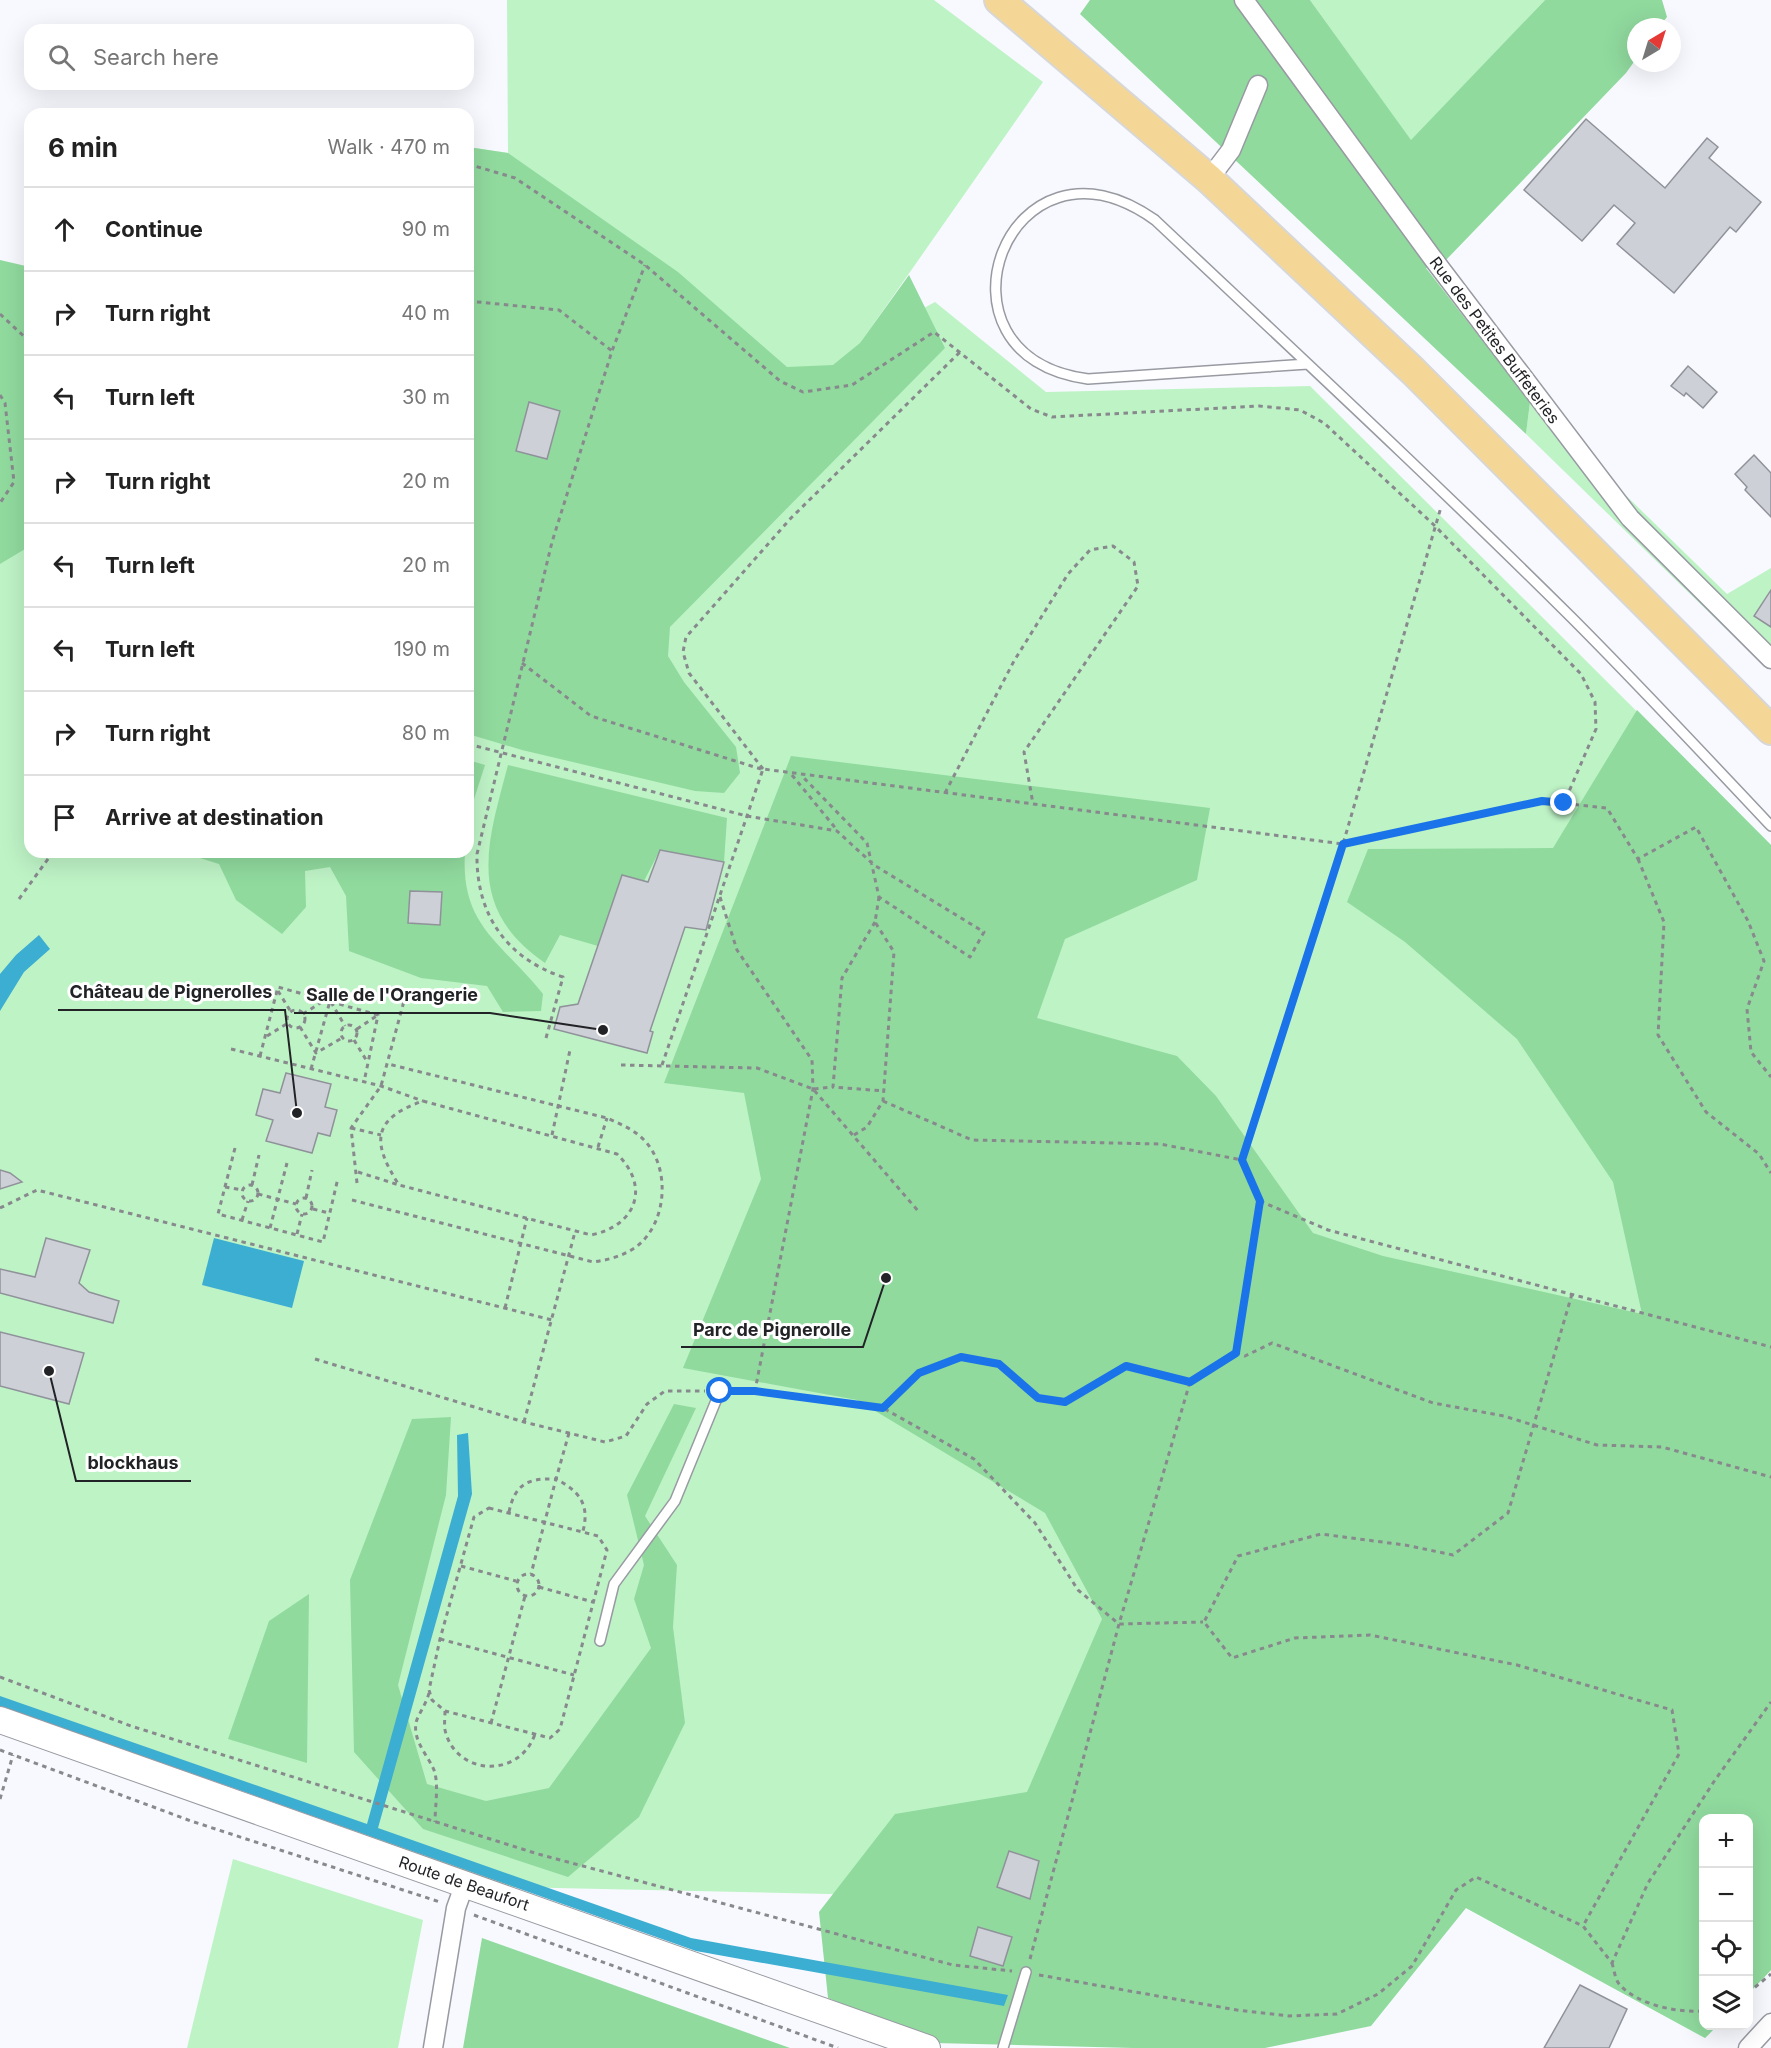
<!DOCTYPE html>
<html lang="en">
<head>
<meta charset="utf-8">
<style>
	body { margin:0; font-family:Inter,sans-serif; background:#f2f2f2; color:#222 }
	.controls { position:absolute; right:18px; bottom:18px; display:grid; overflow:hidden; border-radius:12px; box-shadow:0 6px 24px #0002 }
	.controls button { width:54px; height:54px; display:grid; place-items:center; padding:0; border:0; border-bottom:2px solid #e0e0e0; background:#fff; color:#222; font:30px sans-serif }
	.compass { position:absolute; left:1627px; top:18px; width:54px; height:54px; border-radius:50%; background:#fff; box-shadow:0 6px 24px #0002; rotate:38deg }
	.stop { position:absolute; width:18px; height:18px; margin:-14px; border:4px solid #1a73e8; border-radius:50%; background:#fff }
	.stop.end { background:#1a73e8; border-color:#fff; box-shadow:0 2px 6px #0008 }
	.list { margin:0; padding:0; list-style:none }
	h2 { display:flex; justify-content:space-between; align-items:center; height:78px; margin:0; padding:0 24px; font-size:26px }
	h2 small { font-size:20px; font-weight:400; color:#767676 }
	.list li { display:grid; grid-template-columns:39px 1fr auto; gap:18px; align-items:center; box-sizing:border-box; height:84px; padding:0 24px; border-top:2px solid #e0e0e0 }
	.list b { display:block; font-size:22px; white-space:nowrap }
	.list em { font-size:20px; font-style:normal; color:#767676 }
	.icon { flex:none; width:33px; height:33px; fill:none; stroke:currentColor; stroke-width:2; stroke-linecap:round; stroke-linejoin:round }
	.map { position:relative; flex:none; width:1771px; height:2048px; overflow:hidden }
	.search { position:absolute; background:#fff; box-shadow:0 6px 24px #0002; left:24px; top:24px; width:450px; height:66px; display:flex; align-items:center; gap:15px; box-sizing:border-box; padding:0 21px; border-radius:18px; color:#767676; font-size:22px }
	.panel { position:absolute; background:#fff; box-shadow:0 6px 24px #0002; left:24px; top:108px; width:450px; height:750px; border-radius:18px }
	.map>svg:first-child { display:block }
</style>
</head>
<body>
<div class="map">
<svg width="1771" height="2048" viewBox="0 0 1771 2048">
	<rect width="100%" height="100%" fill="#f8f9fe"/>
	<g fill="#bef3c6">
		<path d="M 507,0 L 934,0 L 1043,82 L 861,342 L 935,302 L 1046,392 L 1310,386 L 1771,845 L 1771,1970 L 1749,1993 L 1748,1818 L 1704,1818 L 1704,2026 L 1717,2026 L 1705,2038 L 1466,1908 L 510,1887 L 0,1703 L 0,304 L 30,332 L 30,852 L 468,852 L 468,147 L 508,153 Z"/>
		<path d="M 1310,0 L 1545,0 L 1411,141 Z"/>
		<path d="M 1530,402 L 1727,594 L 1771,568 L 1771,669 L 1762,664 L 1526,434 Z"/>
		<path d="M 233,1859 L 423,1920 L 398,2048 L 187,2048 Z"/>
	</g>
	<g fill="#90da9e" fill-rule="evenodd">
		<path d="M 1090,0 L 1310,0 L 1411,140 L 1545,0 L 1662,0 L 1667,17 L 1659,27 L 1636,27 L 1636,59 L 1626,73 L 1446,260 L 1426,268 L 1530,402 L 1526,434 L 1080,14 Z"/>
		<path d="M 468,147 L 508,153 L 678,272 L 787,367 L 833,365 L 860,343 L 909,275 L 945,348 L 670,627 L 668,656 L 684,682 L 736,747 L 740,773 L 724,793 L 695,791 L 522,750 L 468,734 Z"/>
		<path d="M 0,260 L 30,267 L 30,546 L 0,564 Z"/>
		<path d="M 1637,710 L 1771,845 L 1771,1970 L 1749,1993 L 1748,1818 L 1704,1818 L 1704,2026 L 1717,2026 L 1705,2038 L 1466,1908 L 1371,2026 L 1265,2048 L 1133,2048 L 934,2043 L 828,1998 L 819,1912 L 895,1814 L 1027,1792 L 1102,1619 L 1045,1513 L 857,1400 L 683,1368 L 761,1179 L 744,1093 L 664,1083 L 791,756 L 1210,808 L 1197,880 L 1065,939 L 1037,1018 L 1177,1056 L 1216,1096 L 1313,1233 L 1383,1256 L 1642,1314 L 1613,1182 L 1517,1039 L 1405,942 L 1347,902 L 1368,849 L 1553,848 Z"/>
		<path d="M 468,760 L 485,765 L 468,818 Z"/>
		<path d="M 508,765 L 727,818 L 724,862 L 660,850 L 644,881 L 622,875 L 598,946 L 560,935 L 545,963 C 465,908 487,844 508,765 Z"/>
		<path d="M 181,852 L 465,852 C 460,927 503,943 543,994 L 541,1011 L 503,1012 L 487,986 L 421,978 L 349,951 L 346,896 L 330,867 L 305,871 L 306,907 L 282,934 L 236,900 L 219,864 ZM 410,891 L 442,893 L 440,925 L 408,923 Z"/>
		<path d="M 674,1404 L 696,1408 L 645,1516 L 677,1565 L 673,1627 L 685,1723 L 639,1817 L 568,1877 L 423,1829 L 354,1752 L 350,1580 L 412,1419 L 451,1417 L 446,1495 L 398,1685 L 427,1784 L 486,1801 L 549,1788 L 651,1648 L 634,1599 L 644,1565 L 627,1495 Z"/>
		<path d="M 309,1594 L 307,1763 L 228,1739 L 269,1621 Z"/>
		<path d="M 482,1938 L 790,2048 L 463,2048 Z"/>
	</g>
	<g fill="#3caed2">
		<path d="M 39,935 L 50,949 L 24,972 L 0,1011 L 0,974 L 16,955 Z"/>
		<path d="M 214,1238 L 304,1261 L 292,1308 L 202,1285 Z"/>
		<path d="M 468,1433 L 472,1494 L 378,1828 L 691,1938 L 1008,1995 L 1004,2006 L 696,1951 L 0,1706 L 0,1696 L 367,1824 L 458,1496 L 457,1435 Z"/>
	</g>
	<g fill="#ced0d8" stroke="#90929a" stroke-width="1.5">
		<path d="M 1586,119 L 1665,188 L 1707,138 L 1718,147 L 1709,158 L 1761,202 L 1736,232 L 1730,227 L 1674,293 L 1617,244 L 1635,223 L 1614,205 L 1582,241 L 1524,190 Z"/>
		<path d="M 1688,366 L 1717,392 L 1703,408 L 1686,393 L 1684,396 L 1671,386 Z"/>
		<path d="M 529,402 L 560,411 L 547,459 L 516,451 Z"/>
		<path d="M 1754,455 L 1771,473 L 1771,517 L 1745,490 L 1747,487 L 1735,474 Z"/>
		<path d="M 1771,590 L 1771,627 L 1754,616 Z"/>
		<path d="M 660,850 L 724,862 L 706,930 L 685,927 L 650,1031 L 653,1032 L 647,1053 L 554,1029 L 560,1007 L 578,1004 L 622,875 L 648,882 Z"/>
		<path d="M 410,891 L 442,892 L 440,925 L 408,923 Z"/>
		<path d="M 286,1073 L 331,1084 L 325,1107 L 337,1110 L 330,1136 L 318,1133 L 312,1153 L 266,1141 L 273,1120 L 256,1115 L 263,1089 L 280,1093 Z"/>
		<path d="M 0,1170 L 10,1173 L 22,1182 L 0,1189 Z"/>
		<path d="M 46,1238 L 90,1250 L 79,1283 L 89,1292 L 119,1301 L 113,1323 L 0,1293 L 0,1269 L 35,1277 Z"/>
		<path d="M 0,1332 L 84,1353 L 69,1404 L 0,1386 Z"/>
		<path d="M 1009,1851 L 1039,1861 L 1030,1899 L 997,1887 Z"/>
		<path d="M 978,1927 L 1012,1937 L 1003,1966 L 970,1956 Z"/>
		<path d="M 1580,1985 L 1627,2009 L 1609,2048 L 1544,2048 Z"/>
	</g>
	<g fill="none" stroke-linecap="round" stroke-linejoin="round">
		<defs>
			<g id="lane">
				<path d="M 1308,364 L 1088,379 C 918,357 1008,115 1155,220 C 1294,351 1435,482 1571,617 C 1639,685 1705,756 1771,826"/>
				<path d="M 600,1641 L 614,1584 L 675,1501 L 720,1391"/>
				<path d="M 1003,2048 L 1026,1972"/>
			</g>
			<g id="street">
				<path d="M 1244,0 L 1434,260 L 1630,518 L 1771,659"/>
				<path d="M 1209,179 L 1231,150 L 1258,85"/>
				<path d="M 433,2048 L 456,1908 L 465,1883"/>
				<path d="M 1748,2048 L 1771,2023"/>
			</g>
			<path id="secondary" d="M 0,1720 L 927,2048"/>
			<path id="primary" d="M 999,0 L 1209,179 L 1413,371 L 1771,730"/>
		</defs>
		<use href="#lane" stroke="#989aa2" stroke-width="12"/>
		<use href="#street" stroke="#989aa2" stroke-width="21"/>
		<use href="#secondary" stroke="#989aa2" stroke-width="28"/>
		<use href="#primary" stroke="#d7d7d8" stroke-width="32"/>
		<g stroke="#88898d" stroke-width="3" stroke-dasharray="4.5 4.5" stroke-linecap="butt">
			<path d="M 468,164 L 515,178 L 645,265 L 780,381 L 803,392 L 852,385 L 934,332 L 1031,409 L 1052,417 L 1259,406 L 1300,410 L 1324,423 L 1434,525 L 1581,674 L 1595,702 L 1596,729 L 1564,803"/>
			<path d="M 468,301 L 559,310 L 612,351"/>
			<path d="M 0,314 L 30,342"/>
			<path d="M 0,395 L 5,403 L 14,482 L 0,503"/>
			<path d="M 522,663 L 591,716 L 761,769"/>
			<path d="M 468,744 L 747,816 L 837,831 L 874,865 L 984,932 L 970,957 L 879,897 L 867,843 L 802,776"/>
			<path d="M 763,769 L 689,673 L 683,652 L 686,637 L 791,518 L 960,352"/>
			<path d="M 792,775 L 837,830"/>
			<path d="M 945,793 L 1014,661 L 1068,574 L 1090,550 L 1113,546 L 1134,562 L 1138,586 L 1024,752 L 1033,804"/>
			<path d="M 1638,859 L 1664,922 L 1658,1035 L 1706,1112 L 1759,1154 L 1771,1173"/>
			<path d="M 720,897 L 737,950 L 812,1060 L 813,1089 L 755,1391"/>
			<path d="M 19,899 L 53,852"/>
			<path d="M 875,922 L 842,978 L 833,1087 L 884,1091"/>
			<path d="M 278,991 L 291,1012"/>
			<path d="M 331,1002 L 345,1026"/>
			<circle cx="296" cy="1019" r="9"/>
			<path d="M 303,1014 L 325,1000"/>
			<circle cx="349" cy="1033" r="8"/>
			<path d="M 300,1027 L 316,1053 L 342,1038"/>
			<path d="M 357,1029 L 378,1015"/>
			<path d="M 267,1036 L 288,1023"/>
			<path d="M 546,1038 L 563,977 C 506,958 476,914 477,854 L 552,542 L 612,351 L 645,265"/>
			<path d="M 354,1040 L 368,1063"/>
			<path d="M 231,1049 L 381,1086 L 423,1101"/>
			<path d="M 260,1056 L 278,987 L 378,1015 L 364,1082"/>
			<path d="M 621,1065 L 757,1068 L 813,1089 L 919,1212"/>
			<path d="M 662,1065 L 763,769 L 1343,844 L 1542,801 L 1607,808 L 1638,859 L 1696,827 L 1748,921 L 1764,961 L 1747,1009 L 1751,1052 L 1771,1077"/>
			<path d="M 311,1069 L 330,1001"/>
			<path d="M 814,1089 L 833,1087"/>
			<path d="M 423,1101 L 617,1154 C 651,1187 636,1226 591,1235 L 399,1185 C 372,1143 371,1119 423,1101 Z"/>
			<path d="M 883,1101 L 972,1140 L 1160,1144 L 1242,1160 L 1260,1201 L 1236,1353 L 1245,1356 L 1272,1343 L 1433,1403 L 1504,1416 L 1597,1445 L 1662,1447 L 1771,1477"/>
			<path d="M 351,1128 L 381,1135"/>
			<path d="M 552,1135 L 570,1050"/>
			<path d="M 854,1135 L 867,1127 L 883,1101 L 894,952 L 875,922 L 879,897"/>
			<path d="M 598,1147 L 607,1118"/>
			<path d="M 235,1148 L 218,1214 L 323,1242 L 338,1178"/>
			<path d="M 1242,1160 L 1343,844 L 1441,507"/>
			<path d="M 358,1172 L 399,1185"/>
			<path d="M 357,1183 L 351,1128 L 381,1086 L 404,1001"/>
			<circle cx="250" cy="1193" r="8"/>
			<path d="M 252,1185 L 259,1155"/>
			<path d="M 225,1187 L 242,1190"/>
			<path d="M 258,1194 L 296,1204"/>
			<circle cx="304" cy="1206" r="8"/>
			<path d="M 306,1198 L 312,1170"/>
			<path d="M 352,1200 L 593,1262 C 608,1260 623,1256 636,1247 C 668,1223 671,1166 643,1139 C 633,1129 620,1124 607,1118 L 388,1064"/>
			<path d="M 1260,1201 L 1328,1230 L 1771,1347"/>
			<path d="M 0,1208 L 37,1190 L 552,1320"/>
			<path d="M 313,1209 L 329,1213"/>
			<path d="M 242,1220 L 248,1201"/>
			<path d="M 270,1228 L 287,1163"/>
			<path d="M 297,1234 L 302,1214"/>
			<path d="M 1572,1294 L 1508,1513 L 1453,1555 L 1405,1545 L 1321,1534 L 1238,1556 L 1204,1622 L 1232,1658 L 1295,1638 L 1370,1635 L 1517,1665 L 1672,1710 L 1679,1754 L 1583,1926"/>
			<path d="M 505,1308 L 527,1218"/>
			<path d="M 315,1359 L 524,1422 L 605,1442 L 626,1436 L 647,1404 L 665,1391 L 705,1391"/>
			<path d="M 733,1391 L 755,1391 L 883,1408 L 974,1459 L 1035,1523 L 1078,1590 L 1119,1624 L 1203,1622"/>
			<path d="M 883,1408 L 919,1373 L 961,1357 L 999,1364 L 1038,1398 L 1066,1402 L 1126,1366 L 1190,1382"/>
			<path d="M 524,1422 L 575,1232"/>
			<path d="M 569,1433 L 556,1479 C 579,1491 590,1504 583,1531"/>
			<path d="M 489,1508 L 598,1536 L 607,1550 L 560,1729 L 550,1738 L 445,1711 L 432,1700 L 429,1690 L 440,1639 L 474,1517 Z"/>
			<path d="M 509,1512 C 515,1483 529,1478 556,1479 L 531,1574"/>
			<path d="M 461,1566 L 516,1581"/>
			<circle cx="528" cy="1585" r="11"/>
			<path d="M 539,1587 L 593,1602"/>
			<path d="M 440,1639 L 574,1675"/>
			<path d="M 0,1677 L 131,1726 L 538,1854 L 953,1965 L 1012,1971"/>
			<path d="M 429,1693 C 426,1705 417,1716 416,1723 C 413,1741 427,1754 434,1770 C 439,1784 435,1807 435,1822"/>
			<path d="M 445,1711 C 445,1717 444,1725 445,1730 C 455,1775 519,1780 535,1734"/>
			<path d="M 491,1723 L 525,1596"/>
			<path d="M 0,1750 L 191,1821 L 440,1902"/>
			<path d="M 0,1799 L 13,1755"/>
			<path d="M 474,1915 L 838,2048"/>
			<path d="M 1030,1959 L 1119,1624 L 1190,1382 L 1236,1353"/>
			<path d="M 1612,1963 C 1614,1969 1615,1980 1620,1985 C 1638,2005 1678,2013 1704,2011"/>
			<path d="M 1039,1975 L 1237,2010 L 1289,2016 L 1337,2014 L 1378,1994 L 1412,1966 L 1456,1890 L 1476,1877 L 1583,1926 L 1612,1963 L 1648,1883 L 1715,1780 L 1771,1702"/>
			<path d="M 1748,1993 L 1771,1974"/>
		</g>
		<use href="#lane" stroke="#fff" stroke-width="9"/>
		<use href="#street" stroke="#fff" stroke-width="18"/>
		<use href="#secondary" stroke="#fff" stroke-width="26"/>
		<use href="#primary" stroke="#f4d797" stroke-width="28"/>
	</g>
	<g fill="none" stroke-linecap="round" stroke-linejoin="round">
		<path stroke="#1a73e8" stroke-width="8" d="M 720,1391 L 755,1391 L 883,1408 L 919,1373 L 961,1357 L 999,1364 L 1038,1398 L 1065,1402 L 1126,1366 L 1190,1382 L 1236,1353 L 1260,1201 L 1242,1160 L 1343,844 L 1542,801 L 1564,803"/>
	</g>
	<g text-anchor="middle" stroke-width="6" stroke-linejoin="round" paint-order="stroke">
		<g font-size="16" fill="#222326" stroke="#fff">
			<text transform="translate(1495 340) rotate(53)" y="6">Rue des Petites Buffeteries</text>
			<text transform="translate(464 1883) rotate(19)" y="6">Route de Beaufort</text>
		</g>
	</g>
	<path fill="none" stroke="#222326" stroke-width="2" d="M297 1113L285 1010H58M603 1030L490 1013H294M886 1278L863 1347H681M49 1371L76 1481H191"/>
	<g fill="#222326" stroke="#fff" stroke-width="2">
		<circle cx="297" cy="1113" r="6"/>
		<circle cx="603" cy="1030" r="6"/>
		<circle cx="886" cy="1278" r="6"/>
		<circle cx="49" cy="1371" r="6"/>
	</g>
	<g font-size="18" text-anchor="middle" font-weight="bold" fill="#222326" stroke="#fff" stroke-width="6" stroke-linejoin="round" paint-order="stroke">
		<text x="171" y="998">Château de Pignerolles</text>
		<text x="392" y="1001">Salle de l'Orangerie</text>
		<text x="772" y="1336">Parc de Pignerolle</text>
		<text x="133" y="1469">blockhaus</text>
	</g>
</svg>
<div class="controls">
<button>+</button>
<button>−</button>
<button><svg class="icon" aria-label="locate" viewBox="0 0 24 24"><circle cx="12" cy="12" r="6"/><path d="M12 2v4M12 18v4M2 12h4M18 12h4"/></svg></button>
<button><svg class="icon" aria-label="layers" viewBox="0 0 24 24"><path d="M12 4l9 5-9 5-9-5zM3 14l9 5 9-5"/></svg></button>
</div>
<svg class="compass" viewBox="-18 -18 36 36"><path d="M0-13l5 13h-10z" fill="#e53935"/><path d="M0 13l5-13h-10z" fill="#767676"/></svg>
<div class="stop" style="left:720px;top:1391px"></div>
<div class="stop end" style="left:1564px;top:803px"></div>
<div class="search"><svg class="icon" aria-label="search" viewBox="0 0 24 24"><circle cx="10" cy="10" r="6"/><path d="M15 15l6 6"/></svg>Search here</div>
<section class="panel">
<h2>6 min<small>Walk · 470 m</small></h2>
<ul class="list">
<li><svg class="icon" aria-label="ahead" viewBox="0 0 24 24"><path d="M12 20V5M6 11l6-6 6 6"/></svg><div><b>Continue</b></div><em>90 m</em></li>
<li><svg class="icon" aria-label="right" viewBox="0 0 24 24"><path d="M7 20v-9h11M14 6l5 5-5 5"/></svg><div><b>Turn right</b></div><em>40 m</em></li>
<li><svg class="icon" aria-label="left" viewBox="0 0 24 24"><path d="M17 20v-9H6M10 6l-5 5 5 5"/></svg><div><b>Turn left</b></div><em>30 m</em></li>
<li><svg class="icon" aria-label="right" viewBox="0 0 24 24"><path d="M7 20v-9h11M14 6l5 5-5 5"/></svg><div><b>Turn right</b></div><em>20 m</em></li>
<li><svg class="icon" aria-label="left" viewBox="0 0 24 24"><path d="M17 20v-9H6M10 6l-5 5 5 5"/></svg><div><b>Turn left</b></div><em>20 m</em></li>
<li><svg class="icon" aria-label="left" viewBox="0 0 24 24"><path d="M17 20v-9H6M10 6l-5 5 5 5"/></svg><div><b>Turn left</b></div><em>190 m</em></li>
<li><svg class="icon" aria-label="right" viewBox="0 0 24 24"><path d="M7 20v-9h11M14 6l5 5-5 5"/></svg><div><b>Turn right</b></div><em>80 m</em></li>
<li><svg class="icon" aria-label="arrive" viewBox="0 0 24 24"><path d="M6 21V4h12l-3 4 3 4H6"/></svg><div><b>Arrive at destination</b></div></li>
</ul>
</section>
</div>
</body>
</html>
